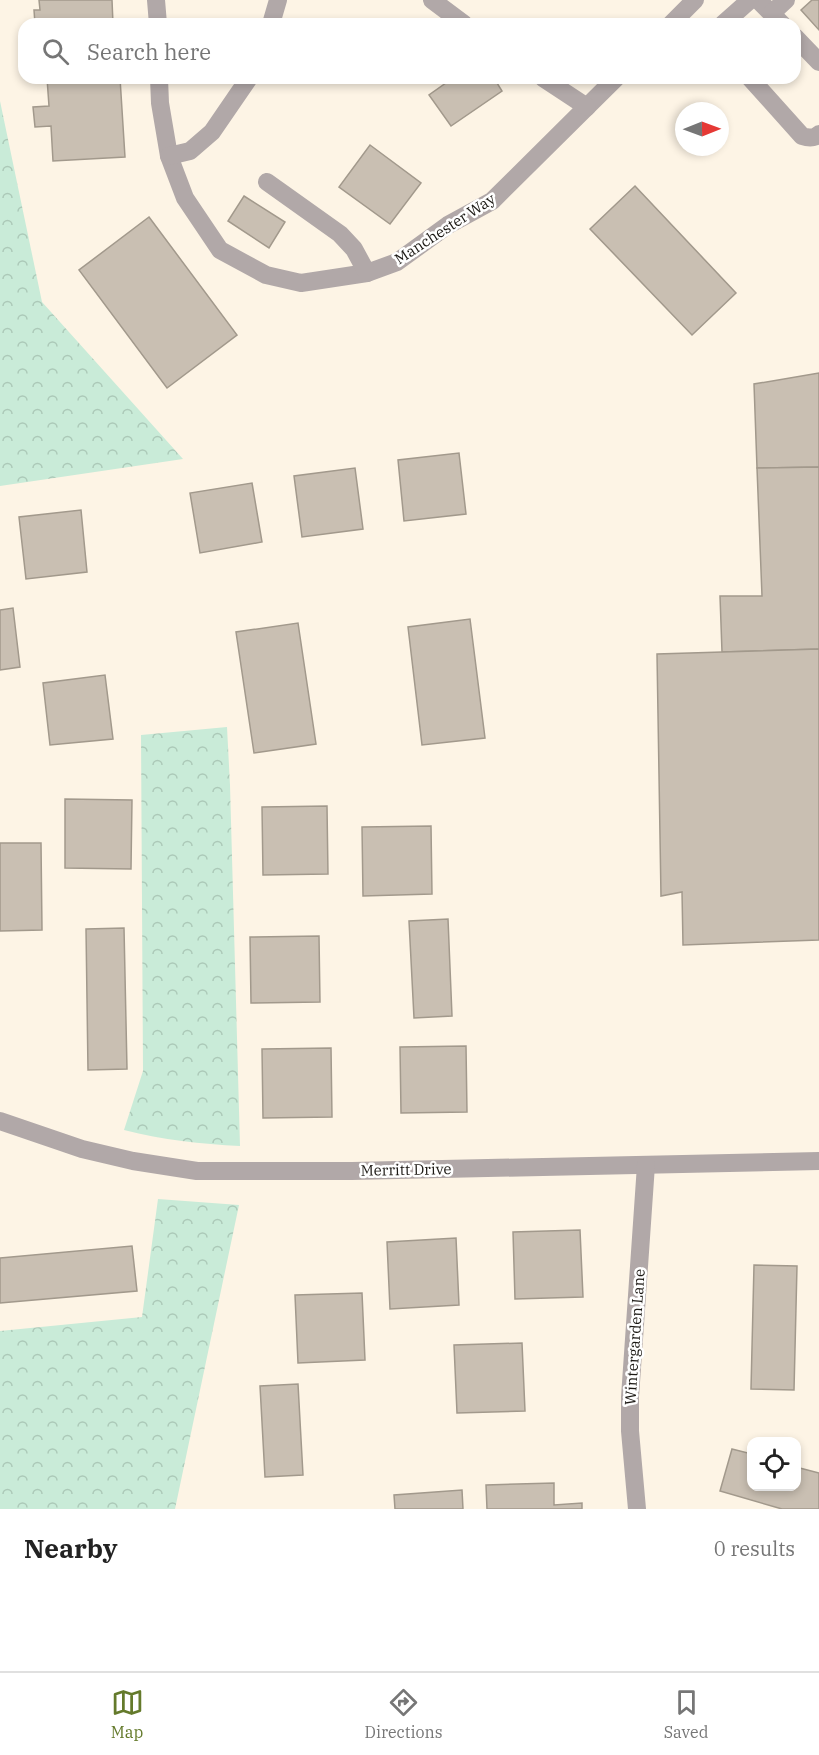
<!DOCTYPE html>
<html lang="en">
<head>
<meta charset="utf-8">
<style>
  :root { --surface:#fff; --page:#f6f6f6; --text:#222; --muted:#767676; --line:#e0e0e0; --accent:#647a2b }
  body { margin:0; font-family:"IBM Plex Serif",serif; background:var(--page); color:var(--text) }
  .controls { position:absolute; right:18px; bottom:18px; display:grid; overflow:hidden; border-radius:12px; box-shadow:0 3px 9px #0003 }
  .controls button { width:54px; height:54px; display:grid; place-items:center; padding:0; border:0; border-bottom:2px solid var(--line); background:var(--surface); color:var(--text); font:30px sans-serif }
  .compass { position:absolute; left:675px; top:102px; width:54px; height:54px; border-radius:50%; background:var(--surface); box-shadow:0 3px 9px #0003; rotate:89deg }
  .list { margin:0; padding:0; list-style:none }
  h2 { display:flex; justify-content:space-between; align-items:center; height:78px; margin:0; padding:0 24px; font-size:26px }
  h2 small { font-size:20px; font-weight:400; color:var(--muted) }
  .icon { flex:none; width:33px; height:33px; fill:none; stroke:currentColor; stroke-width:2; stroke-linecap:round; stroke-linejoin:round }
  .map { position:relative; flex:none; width:819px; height:1509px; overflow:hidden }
  .search { position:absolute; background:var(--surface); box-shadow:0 3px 9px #0003; left:18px; right:18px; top:18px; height:66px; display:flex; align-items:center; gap:15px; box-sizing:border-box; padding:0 21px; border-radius:18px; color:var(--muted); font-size:22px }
  .sheet { height:162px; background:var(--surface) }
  nav { display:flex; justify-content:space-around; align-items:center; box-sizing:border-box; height:84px; border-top:2px solid var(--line); background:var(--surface); font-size:16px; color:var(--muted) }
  nav a { display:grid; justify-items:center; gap:3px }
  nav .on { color:var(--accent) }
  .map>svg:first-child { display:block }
  .forest { fill:url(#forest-crowns) }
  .building { fill:#c9bfb2; stroke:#a2998c; stroke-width:1.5 }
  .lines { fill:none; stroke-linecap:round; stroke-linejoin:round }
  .minor { stroke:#b1a8a8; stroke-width:18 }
  .labels { text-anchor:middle; stroke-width:5; stroke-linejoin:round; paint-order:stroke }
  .street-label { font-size:15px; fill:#1b1813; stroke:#fff }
</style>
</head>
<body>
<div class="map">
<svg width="819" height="1509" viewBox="0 0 819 1509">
  <defs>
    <pattern id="forest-crowns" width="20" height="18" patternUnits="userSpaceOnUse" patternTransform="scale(1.5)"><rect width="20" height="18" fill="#c9ebd8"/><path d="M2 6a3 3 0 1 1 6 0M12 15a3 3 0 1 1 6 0" fill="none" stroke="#acc9b8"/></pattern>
  </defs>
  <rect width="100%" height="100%" fill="#fdf4e5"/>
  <g class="forest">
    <path d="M0 101 42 302 183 459 0 486Z"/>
    <path d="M227 727 230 785 240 1146C201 1144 163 1140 124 1130L143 1071 141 735Z"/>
    <path d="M158 1199 239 1205 175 1509H0V1331L142 1317Z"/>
  </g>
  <g class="building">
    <path d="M39 0H112L113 24H35L34 10H40Z"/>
    <path d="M812 0H819V30L801 10Z"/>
    <path d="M47 78H120L125 157 53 161 51 126 35 127 33 107 49 106Z"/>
    <path d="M453 78H494L502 91 451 126 429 95Z"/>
    <path d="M370 145 421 183 390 224 339 187Z"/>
    <path d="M635 186 736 293 692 335 590 229Z"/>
    <path d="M244 196 285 222 269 248 228 221Z"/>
    <path d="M149 217 237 335 167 388 79 270Z"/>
    <path d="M819 373V467L757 468 754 384Z"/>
    <path d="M459 453 466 514 404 521 398 460Z"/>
    <path d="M819 467V649L722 652 720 596H762L757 468Z"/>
    <path d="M355 468 363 529 302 537 294 476Z"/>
    <path d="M252 483 262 542 200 553 190 493Z"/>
    <path d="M81 510 87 572 26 579 19 517Z"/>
    <path d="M13 608 20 667 0 670V610Z"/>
    <path d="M470 619 485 738 422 745 408 627Z"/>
    <path d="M298 623 316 744 254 753 236 632Z"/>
    <path d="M819 649V940L683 945 682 892 661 896 657 654Z"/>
    <path d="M105 675 113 739 50 745 43 683Z"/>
    <path d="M65 799 132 800 131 869 65 868Z"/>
    <path d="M327 806 328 874 263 875 262 807Z"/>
    <path d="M431 826 432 894 363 896 362 827Z"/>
    <path d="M0 843H41L42 930 0 931Z"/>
    <path d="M448 919 452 1016 414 1018 409 921Z"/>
    <path d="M124 928 127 1069 88 1070 86 929Z"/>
    <path d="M319 936 320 1002 251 1003 250 937Z"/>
    <path d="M466 1046 467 1112 401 1113 400 1047Z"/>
    <path d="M331 1048 332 1117 263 1118 262 1049Z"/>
    <path d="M580 1230 583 1297 515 1299 513 1232Z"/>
    <path d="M456 1238 459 1305 390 1309 387 1242Z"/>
    <path d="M132 1246 137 1291 0 1303V1258Z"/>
    <path d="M754 1265 797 1266 794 1390 751 1389Z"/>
    <path d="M362 1293 365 1360 298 1363 295 1295Z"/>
    <path d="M522 1343 525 1411 457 1413 454 1345Z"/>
    <path d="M298 1384 303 1475 265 1477 260 1386Z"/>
    <path d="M732 1449 752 1454V1486H796V1467L819 1473V1509H782L720 1491Z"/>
    <path d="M554 1483V1505L582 1503V1509H487L486 1485Z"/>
    <path d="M462 1490 463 1509H395L394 1495Z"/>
  </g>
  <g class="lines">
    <g class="minor">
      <path d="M156 0 158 24"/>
      <path d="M432 0 464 24"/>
      <path d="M758 0 782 24"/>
      <path d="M772 13 786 0"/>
      <path d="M271 24 278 0"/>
      <path d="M671 24 695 0"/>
      <path d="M723 24 750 0"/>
      <path d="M795 37 819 62"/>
      <path d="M159 78 160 103 169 156 185 198 220 250 266 275 301 283 367 273 397 262 448 225 492 201 616 78"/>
      <path d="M543 78 587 107"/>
      <path d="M750 78 802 136C808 138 814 139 819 134"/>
      <path d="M169 156 190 151 212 132 249 78"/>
      <path d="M267 182 340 234 354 249 367 273"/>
      <path d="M0 1121 82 1149 133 1161 197 1171H352L819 1161"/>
      <path d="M637 1509 630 1431V1397L646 1165"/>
    </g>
  </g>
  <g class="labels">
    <g class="street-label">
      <text transform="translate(445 229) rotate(-33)" y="5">Manchester Way</text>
      <text transform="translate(406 1170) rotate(-1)" y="5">Merritt Drive</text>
      <text transform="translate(635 1337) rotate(-86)" y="5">Wintergarden Lane</text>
    </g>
  </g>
</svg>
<div class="controls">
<button><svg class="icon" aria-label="locate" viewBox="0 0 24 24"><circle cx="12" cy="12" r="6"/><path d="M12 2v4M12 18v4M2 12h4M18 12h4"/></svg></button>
</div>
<svg class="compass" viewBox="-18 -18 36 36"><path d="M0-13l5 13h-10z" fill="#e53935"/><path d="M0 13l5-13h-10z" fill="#767676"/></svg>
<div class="search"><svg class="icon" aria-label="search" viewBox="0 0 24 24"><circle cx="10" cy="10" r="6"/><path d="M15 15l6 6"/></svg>Search here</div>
</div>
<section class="sheet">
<h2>Nearby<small>0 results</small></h2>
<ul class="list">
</ul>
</section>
<nav>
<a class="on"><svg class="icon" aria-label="map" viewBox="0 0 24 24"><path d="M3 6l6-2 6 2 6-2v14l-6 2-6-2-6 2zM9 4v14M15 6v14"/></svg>Map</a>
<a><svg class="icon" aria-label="directions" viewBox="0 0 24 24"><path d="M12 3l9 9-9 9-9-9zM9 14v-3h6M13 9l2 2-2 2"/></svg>Directions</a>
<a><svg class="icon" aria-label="saved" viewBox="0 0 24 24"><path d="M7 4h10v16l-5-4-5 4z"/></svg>Saved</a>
</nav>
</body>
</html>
